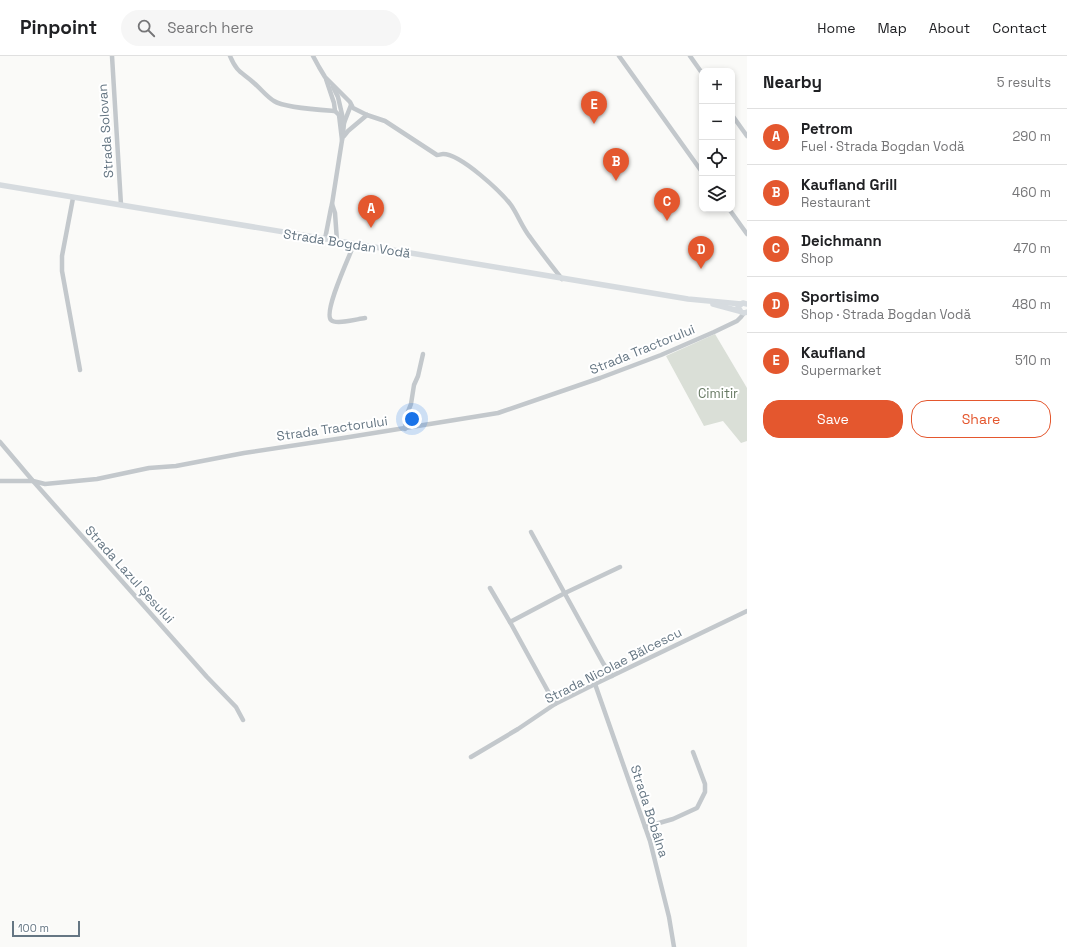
<!DOCTYPE html>
<html lang="en">
<head>
<meta charset="utf-8">
<style>
  :root { --surface:#fff; --page:#f6f6f6; --text:#202124; --muted:#757577; --line:#e0e0e0; --accent:#e4572e }
  body { margin:0; font-family:"Space Grotesk",sans-serif; background:var(--page); color:var(--text) }
  .controls { position:absolute; right:12px; top:12px; display:grid; overflow:hidden; border-radius:8px; box-shadow:0 2px 6px #0003 }
  .controls button { width:36px; height:36px; display:grid; place-items:center; padding:0; border:0; border-bottom:1px solid var(--line); background:var(--surface); color:var(--text); font:20px sans-serif }
  .scale { position:absolute; left:12px; bottom:10px; width:68px; box-sizing:border-box; padding-left:4px; border:2px solid #657683; border-top:0; font-size:11px; line-height:14px; white-space:nowrap; color:#657683; -webkit-text-stroke:3px #fff; paint-order:stroke }
  .you { position:absolute; left:412px; top:363px; width:14px; height:14px; margin:-10px; border:3px solid #fff; border-radius:50%; background:#1a73e8; box-shadow:0 0 0 6px #1a73e833 }
  .badge { display:grid; place-items:center; width:26px; height:26px; border-radius:50%; background:var(--accent); color:#fff; font-size:13px; font-weight:700 }
  .pin { position:absolute; translate:-50% -33px; filter:drop-shadow(0 1px 2px #0008) }
  .pin::after { content:''; position:absolute; top:21px; width:14px; height:12px; background:inherit; clip-path:polygon(0 0,100% 0,50% 100%) }
  .list { margin:0; padding:0; list-style:none }
  h2 { display:flex; justify-content:space-between; align-items:center; height:52px; margin:0; padding:0 16px; font-size:17px }
  h2 small { font-size:13px; font-weight:400; color:var(--muted) }
  .list li { display:grid; grid-template-columns:26px 1fr auto; gap:12px; align-items:center; box-sizing:border-box; height:56px; padding:0 16px; border-top:1px solid var(--line) }
  .list b { display:block; font-size:15px; white-space:nowrap }
  .list p { margin:0; font-size:13px; white-space:nowrap; color:var(--muted) }
  .list em { font-size:13px; font-style:normal; color:var(--muted) }
  .actions { display:flex; gap:8px; padding:12px 16px }
  .actions a { flex:1; padding:9px 0; border:1px solid var(--accent); border-radius:16px; text-align:center; font-size:14px; color:var(--accent) }
  .actions .main { background:var(--accent); color:#fff }
  .icon { flex:none; width:22px; height:22px; fill:none; stroke:currentColor; stroke-width:2; stroke-linecap:round; stroke-linejoin:round }
  .map { position:relative; flex:none; width:747px; height:891px; overflow:hidden }
  header { display:flex; align-items:center; gap:24px; box-sizing:border-box; height:56px; padding:0 20px; background:var(--surface); border-bottom:1px solid var(--line) }
  header strong { font-size:19px }
  nav { display:flex; gap:22px; margin-inline-start:auto; font-size:14px }
  .search { width:280px; height:36px; background:var(--page); display:flex; align-items:center; gap:10px; box-sizing:border-box; padding:0 14px; border-radius:22px; color:var(--muted); font-size:15px }
  main { display:flex }
  aside { flex:1; background:var(--surface) }
  .map>svg:first-child { display:block }
  .green { fill:#dadfd7 }
  .lines { fill:none; stroke-linecap:round; stroke-linejoin:round }
  .minor { stroke:#c3c8cc; stroke-width:4.5 }
  .major { stroke:#d6dbdf; stroke-width:5.5 }
  .labels { text-anchor:middle; stroke-width:4; stroke-linejoin:round; paint-order:stroke }
  .street-label { font-size:13px; fill:#657683; stroke:#fff }
  .park-label { font-size:13px; fill:#687a64; stroke:#fff }
</style>
</head>
<body>
<header>
<strong>Pinpoint</strong>
<div class="search"><svg class="icon" aria-label="search" viewBox="0 0 24 24"><circle cx="10" cy="10" r="6"/><path d="M15 15l6 6"/></svg>Search here</div>
<nav><a>Home</a><a>Map</a><a>About</a><a>Contact</a></nav>
</header>
<main>
<div class="map">
<svg width="747" height="891" viewBox="0 0 747 891">
  <rect width="100%" height="100%" fill="#fafaf8"/>
  <path class="green" d="M715 278 747 332V385L741 387 723 365 704 370 666 300Z"/>
  <g class="lines">
    <g class="minor">
      <path d="M112 0 121 149"/>
      <path d="M230 0C237 17 242 16 254 27 261 33 267 41 274 45 285 52 321 54 335 55"/>
      <path d="M313 0 319 11 325 21 350 46 353 52 367 59 385 65 437 99C439 99 442 98 443 98 461 98 501 136 511 149 518 159 522 171 530 181 540 195 551 209 562 223"/>
      <path d="M619 0 702 116"/>
      <path d="M690 0 702 17"/>
      <path d="M326 23 334 47 335 55 339 59 342 84"/>
      <path d="M732 59 747 80"/>
      <path d="M344 67 351 49"/>
      <path d="M344 80 348 75 367 59"/>
      <path d="M73 142 62 200V215L80 314"/>
      <path d="M332 148 335 157 337 185"/>
      <path d="M729 153 747 178"/>
      <path d="M325 183 331 152 332 148 343 78 344 67 338 41 333 31"/>
      <path d="M354 188C350 199 323 256 331 264 336 269 357 263 365 262"/>
      <path d="M405 373 407 358 411 348 414 329 418 320 423 298"/>
      <path d="M0 386 33 425 207 621 236 651 243 664"/>
      <path d="M0 425H33L45 428 97 423 149 412 176 410 244 397 343 382 498 357 600 322 661 299 714 276 737 265 741 261 744 257"/>
      <path d="M531 476 603 607 612 620"/>
      <path d="M490 532 510 566"/>
      <path d="M595 628 650 785 669 861 674 891"/>
      <path d="M555 648 510 566 565 537 620 511"/>
      <path d="M471 701 518 673 555 648 595 628 747 555"/>
      <path d="M645 771 673 763 697 752 705 736V728L693 696"/>
    </g>
    <g class="major">
      <path d="M0 129 664 239 688 243 741 248"/>
      <path d="M713 248 739 255"/>
      <path d="M747 248 743 247 741 248 738 251 741 256 744 257 747 256"/>
    </g>
  </g>
  <g class="labels">
    <g class="street-label">
      <text transform="translate(105 75) rotate(-94)" y="5">Strada Solovan</text>
      <text transform="translate(347 187) rotate(9)" y="5">Strada Bogdan Vodă</text>
      <text transform="translate(642 293) rotate(-22)" y="5">Strada Tractorului</text>
      <text transform="translate(332 372) rotate(-8)" y="5">Strada Tractorului</text>
      <text transform="translate(130 518) rotate(48)" y="5">Strada Lazul Șesului</text>
      <text transform="translate(613 609) rotate(-27)" y="5">Strada Nicolae Bălcescu</text>
      <text transform="translate(650 755) rotate(72)" y="5">Strada Bobâlna</text>
    </g>
    <g class="park-label">
      <text x="718" y="342">Cimitir</text>
    </g>
  </g>
</svg>
<div class="controls">
<button>+</button>
<button>−</button>
<button><svg class="icon" aria-label="locate" viewBox="0 0 24 24"><circle cx="12" cy="12" r="6"/><path d="M12 2v4M12 18v4M2 12h4M18 12h4"/></svg></button>
<button><svg class="icon" aria-label="layers" viewBox="0 0 24 24"><path d="M12 4l9 5-9 5-9-5zM3 14l9 5 9-5"/></svg></button>
</div>
<div class="scale">100 m</div>
<div class="you"></div>
<div class="pin badge" style="left:371px;top:172px">A</div>
<div class="pin badge" style="left:616px;top:125px">B</div>
<div class="pin badge" style="left:667px;top:165px">C</div>
<div class="pin badge" style="left:701px;top:213px">D</div>
<div class="pin badge" style="left:594px;top:68px">E</div>
</div>
<aside>
<h2>Nearby<small>5 results</small></h2>
<ul class="list">
<li><span class="badge">A</span><div><b>Petrom</b><p>Fuel · Strada Bogdan Vodă</p></div><em>290 m</em></li>
<li><span class="badge">B</span><div><b>Kaufland Grill</b><p>Restaurant</p></div><em>460 m</em></li>
<li><span class="badge">C</span><div><b>Deichmann</b><p>Shop</p></div><em>470 m</em></li>
<li><span class="badge">D</span><div><b>Sportisimo</b><p>Shop · Strada Bogdan Vodă</p></div><em>480 m</em></li>
<li><span class="badge">E</span><div><b>Kaufland</b><p>Supermarket</p></div><em>510 m</em></li>
</ul>
<div class="actions"><a class="main">Save</a><a>Share</a></div>
</aside>
</main>
</body>
</html>
